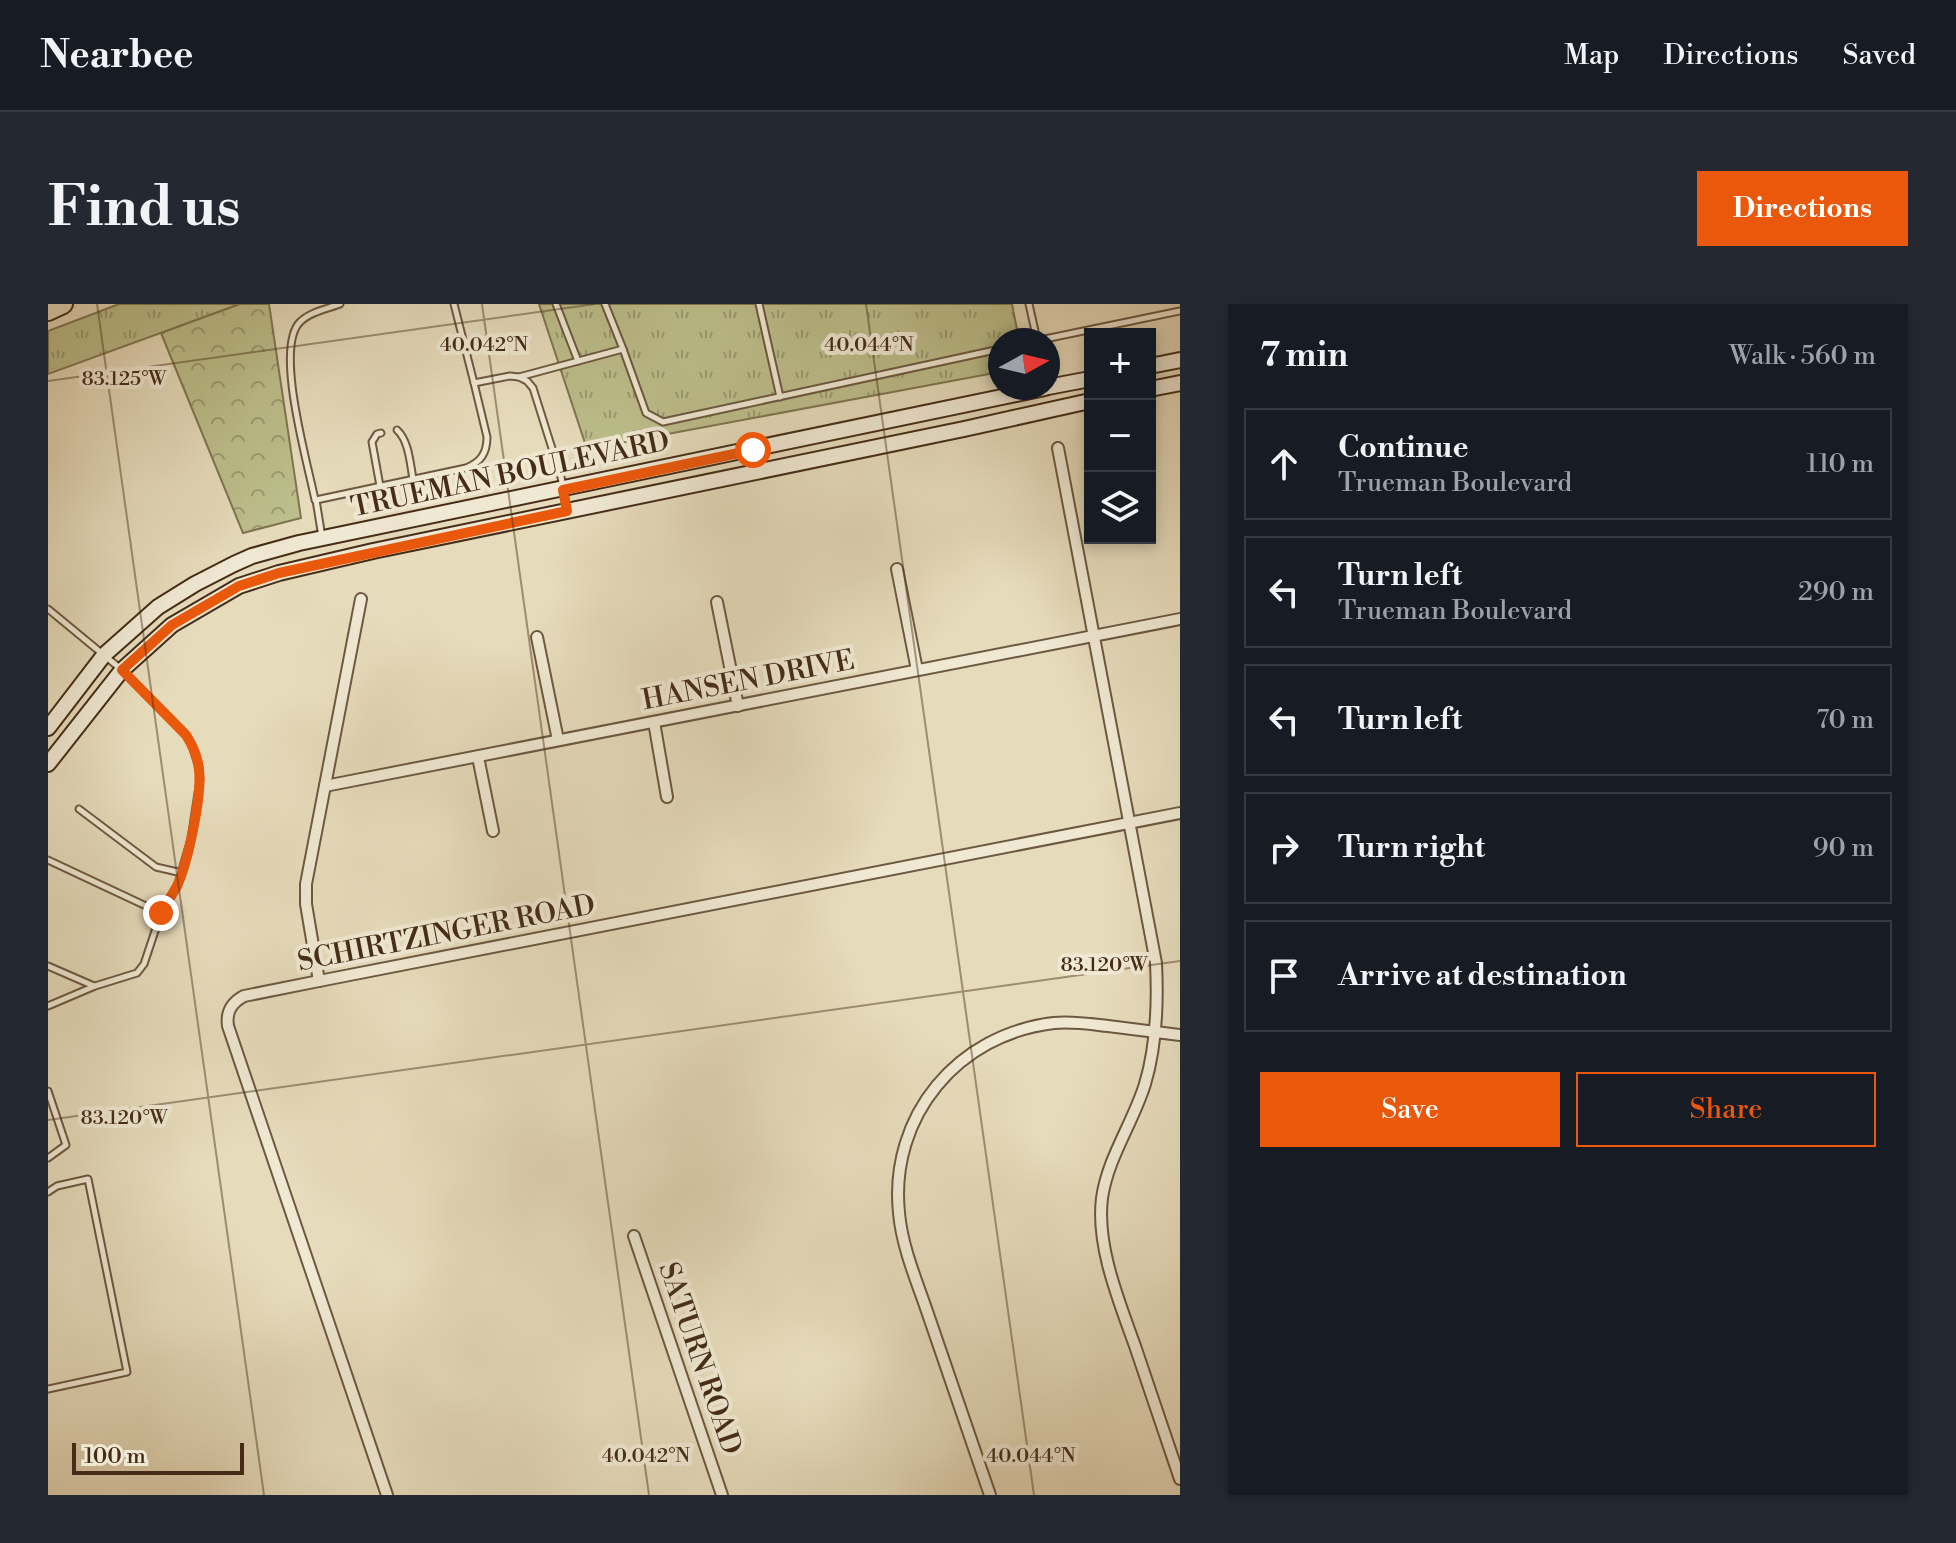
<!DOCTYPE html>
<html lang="en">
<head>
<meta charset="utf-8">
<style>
  :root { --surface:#171b24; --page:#242831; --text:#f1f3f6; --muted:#9ea1a6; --line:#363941; --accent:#ea580c }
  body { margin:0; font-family:"Libre Bodoni",serif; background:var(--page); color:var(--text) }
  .controls { position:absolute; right:24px; top:24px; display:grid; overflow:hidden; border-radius:0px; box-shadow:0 4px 12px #0003 }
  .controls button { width:72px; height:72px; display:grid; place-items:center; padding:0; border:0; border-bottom:2px solid var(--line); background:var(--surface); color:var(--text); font:40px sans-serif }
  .compass { position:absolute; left:940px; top:24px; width:72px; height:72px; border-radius:50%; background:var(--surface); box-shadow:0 4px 12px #0003; rotate:82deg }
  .scale { position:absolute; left:24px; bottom:20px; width:172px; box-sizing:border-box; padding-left:8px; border:4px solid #462c17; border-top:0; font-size:22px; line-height:28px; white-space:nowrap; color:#462c17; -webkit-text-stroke:6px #efe8d3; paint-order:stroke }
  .stop { position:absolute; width:24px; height:24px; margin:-18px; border:6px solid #ea580c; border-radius:50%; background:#fff }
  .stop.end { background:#ea580c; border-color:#fff; box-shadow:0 2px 8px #0008 }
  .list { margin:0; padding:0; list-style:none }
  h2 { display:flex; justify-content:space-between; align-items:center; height:104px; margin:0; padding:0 32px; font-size:34px }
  h2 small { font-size:26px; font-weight:400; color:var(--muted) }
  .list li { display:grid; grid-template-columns:52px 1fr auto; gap:24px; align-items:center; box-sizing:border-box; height:112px; margin:0 16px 16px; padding:0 16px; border:2px solid var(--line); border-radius:0px }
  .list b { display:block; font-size:30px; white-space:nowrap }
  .list p { margin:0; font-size:26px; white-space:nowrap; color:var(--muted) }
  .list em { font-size:26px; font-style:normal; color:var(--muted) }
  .actions { display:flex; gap:16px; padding:24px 32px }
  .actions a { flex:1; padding:18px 0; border:2px solid var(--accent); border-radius:0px; text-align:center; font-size:28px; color:var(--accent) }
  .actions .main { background:var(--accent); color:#fff }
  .icon { flex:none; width:44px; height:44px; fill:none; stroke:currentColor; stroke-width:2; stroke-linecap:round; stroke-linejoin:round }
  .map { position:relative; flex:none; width:1132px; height:1191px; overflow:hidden; border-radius:0px }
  header { display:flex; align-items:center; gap:48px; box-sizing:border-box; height:112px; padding:0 40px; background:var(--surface); border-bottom:2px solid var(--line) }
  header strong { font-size:38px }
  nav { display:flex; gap:44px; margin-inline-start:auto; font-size:28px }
  .intro { display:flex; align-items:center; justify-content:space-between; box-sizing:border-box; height:192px; padding:0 48px }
  h1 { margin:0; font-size:56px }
  .button { padding:20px 36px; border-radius:0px; background:var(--accent); color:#fff; font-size:28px; font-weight:700 }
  main { display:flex; gap:48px; padding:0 48px }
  aside { flex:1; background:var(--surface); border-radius:0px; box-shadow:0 4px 12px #0003 }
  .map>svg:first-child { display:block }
  .grass { fill:url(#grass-tufts); stroke:#817551; stroke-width:2 }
  .forest { fill:url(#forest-crowns); stroke:#817551; stroke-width:2 }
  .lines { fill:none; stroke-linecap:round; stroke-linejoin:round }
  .lane-casing { stroke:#6e5840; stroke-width:9 }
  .street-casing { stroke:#6e5840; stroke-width:14 }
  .secondary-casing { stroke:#462c17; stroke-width:18 }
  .highway-casing { stroke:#462c17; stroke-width:22 }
  .lane { stroke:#efe8d3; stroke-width:5 }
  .street { stroke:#efe8d3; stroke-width:10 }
  .secondary { stroke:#efe8d3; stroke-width:14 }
  .highway { stroke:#e6dbbb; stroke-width:18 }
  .route { stroke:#ea580c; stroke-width:10 }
  .ticks { fill:none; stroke:#462c17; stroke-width:2; stroke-opacity:0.45 }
  .labels { text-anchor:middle; stroke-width:8; stroke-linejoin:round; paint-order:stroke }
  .street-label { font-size:28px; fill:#462c17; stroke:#efe8d3 }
  .ticks-label { font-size:20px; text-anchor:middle; fill:#462c17; stroke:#efe8d3; stroke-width:8; stroke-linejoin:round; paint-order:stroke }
</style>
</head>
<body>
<header>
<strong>Nearbee</strong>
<nav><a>Map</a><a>Directions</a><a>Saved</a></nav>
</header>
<div class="intro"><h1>Find us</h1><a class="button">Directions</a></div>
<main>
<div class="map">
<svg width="1132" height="1191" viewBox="0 0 1132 1191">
  <defs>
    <pattern id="grass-tufts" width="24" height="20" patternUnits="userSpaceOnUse" patternTransform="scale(2)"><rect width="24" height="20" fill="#bcbe8b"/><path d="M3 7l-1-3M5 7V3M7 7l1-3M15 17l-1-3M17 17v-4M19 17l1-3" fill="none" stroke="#9b9b71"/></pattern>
    <pattern id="forest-crowns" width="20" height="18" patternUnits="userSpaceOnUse" patternTransform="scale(2)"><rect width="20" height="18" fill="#bcbe8b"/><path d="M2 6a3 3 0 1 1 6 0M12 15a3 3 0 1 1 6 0" fill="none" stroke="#9b9b71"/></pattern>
  </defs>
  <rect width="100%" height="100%" fill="#e6dbbb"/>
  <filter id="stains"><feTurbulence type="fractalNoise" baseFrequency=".0025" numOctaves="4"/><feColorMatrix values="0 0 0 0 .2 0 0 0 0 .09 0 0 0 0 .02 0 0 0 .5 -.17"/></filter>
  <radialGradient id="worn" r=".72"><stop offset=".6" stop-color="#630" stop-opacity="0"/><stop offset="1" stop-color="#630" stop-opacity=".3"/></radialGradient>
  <g class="grass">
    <path d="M71 0H192L0 70V27Z"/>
    <path d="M491 0H964L971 36H952V68L539 145Z"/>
  </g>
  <path class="forest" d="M192 0H221L253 214 195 229 113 29Z"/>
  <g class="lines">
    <defs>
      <g id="lane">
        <path d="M406 0 426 79"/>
        <path d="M508 0 530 57"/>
        <path d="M557 0 575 45"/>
        <path d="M711 0 732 93"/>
        <path d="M981 0 989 36"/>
        <path d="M992 36 1132 7"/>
        <path d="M471 73 575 45 598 109 615 118 952 45"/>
        <path d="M349 126C361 137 362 159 365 175"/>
        <path d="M332 182 324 138 329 130 333 129"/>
        <path d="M267 196C260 160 226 44 252 18 262 8 279 5 292 0"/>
        <path d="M274 233 268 196 418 164C433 158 439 149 439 133L426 79 462 72 471 73 479 77 485 84 513 173 519 206"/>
        <path d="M0 305 74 366 138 431 144 441 151 464 152 476 143 535 129 583 113 609 0 556"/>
        <path d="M31 505 108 563 134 569"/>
        <path d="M0 662 46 682"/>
        <path d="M0 702 47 682 89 669 96 660 113 609"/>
        <path d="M0 787 18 841 0 854"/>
        <path d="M0 888 9 882 40 875 79 1068 0 1085"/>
      </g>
      <g id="street">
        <path d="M1010 144 1108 659C1110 699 1109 740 1097 780 1085 819 1060 853 1054 894 1048 942 1071 997 1087 1042 1102 1087 1117 1131 1132 1175"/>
        <path d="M849 265 869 366"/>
        <path d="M669 298 690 402"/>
        <path d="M489 333 510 436"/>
        <path d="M606 418 619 493"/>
        <path d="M430 453 445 527"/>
        <path d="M277 482 1132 315"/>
        <path d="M271 677 258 600V580L313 295"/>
        <path d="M586 932 674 1191"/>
        <path d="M339 1191 180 722C178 708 183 699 196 692L271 677 1132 509"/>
        <path d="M942 1191C922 1132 901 1072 881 1013 870 980 854 944 851 909 841 812 910 730 1006 719 1024 717 1042 720 1060 722 1084 725 1108 728 1132 731"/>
      </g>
      <g id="secondary">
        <path d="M1102 62 1132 56"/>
        <path d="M1000 83 1042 75"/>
        <path d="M1102 85 1132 79"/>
        <path d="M0 424 56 351 110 303 147 280 186 260 204 252 251 239 997 84"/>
        <path d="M0 460 74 366 124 321 191 282 231 269 325 247 916 125 1042 97"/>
      </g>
      <path id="highway" d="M0 7 15 0"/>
    </defs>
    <use href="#lane" class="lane-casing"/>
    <use href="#street" class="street-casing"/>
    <use href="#secondary" class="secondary-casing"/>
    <use href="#highway" class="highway-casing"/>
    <use href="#lane" class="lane"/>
    <use href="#street" class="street"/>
    <use href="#secondary" class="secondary"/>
    <use href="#highway" class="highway"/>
  </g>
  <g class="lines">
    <path class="route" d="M113 609C118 600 124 591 129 582 140 558 154 492 151 466 150 453 145 442 138 431L74 366 124 321 191 282 231 269 519 207 515 186 705 146"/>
  </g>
  <path class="ticks" d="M49 0 216 1191M434 0 601 1191M818 0 986 1191M0 77 547 0M0 816 1132 657"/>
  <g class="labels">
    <g class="street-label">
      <text transform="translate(462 169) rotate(-12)" y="10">TRUEMAN BOULEVARD</text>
      <text transform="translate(700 375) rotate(-11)" y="10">HANSEN DRIVE</text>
      <text transform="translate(398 628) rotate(-11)" y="10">SCHIRTZINGER ROAD</text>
      <text transform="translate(653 1054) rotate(71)" y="10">SATURN ROAD</text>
    </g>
  </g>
  <g class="ticks-label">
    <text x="436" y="47">40.042°N</text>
    <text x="821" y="47">40.044°N</text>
    <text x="76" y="81">83.125°W</text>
    <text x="1056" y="667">83.120°W</text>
    <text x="76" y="820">83.120°W</text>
    <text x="598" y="1158">40.042°N</text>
    <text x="983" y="1158">40.044°N</text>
  </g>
  <rect width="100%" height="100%" filter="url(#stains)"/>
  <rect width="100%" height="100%" fill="url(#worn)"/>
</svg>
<div class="controls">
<button>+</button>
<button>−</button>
<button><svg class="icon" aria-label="layers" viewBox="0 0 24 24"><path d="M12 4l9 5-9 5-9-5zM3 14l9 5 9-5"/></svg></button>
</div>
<svg class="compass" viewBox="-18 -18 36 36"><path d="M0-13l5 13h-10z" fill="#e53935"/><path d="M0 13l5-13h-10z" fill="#9ea1a6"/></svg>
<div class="scale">100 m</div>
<div class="stop" style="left:705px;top:146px"></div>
<div class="stop end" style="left:113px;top:609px"></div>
</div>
<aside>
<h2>7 min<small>Walk · 560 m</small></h2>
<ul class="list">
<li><svg class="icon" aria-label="ahead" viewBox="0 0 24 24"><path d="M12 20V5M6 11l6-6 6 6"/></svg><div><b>Continue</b><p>Trueman Boulevard</p></div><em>110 m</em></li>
<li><svg class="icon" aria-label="left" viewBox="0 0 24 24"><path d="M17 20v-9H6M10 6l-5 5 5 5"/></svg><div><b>Turn left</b><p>Trueman Boulevard</p></div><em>290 m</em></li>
<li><svg class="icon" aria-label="left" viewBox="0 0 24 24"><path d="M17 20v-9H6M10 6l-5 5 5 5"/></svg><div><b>Turn left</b></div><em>70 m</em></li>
<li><svg class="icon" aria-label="right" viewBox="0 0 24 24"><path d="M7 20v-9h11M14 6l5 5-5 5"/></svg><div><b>Turn right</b></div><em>90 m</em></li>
<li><svg class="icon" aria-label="arrive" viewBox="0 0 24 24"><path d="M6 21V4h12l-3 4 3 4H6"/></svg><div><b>Arrive at destination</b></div></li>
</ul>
<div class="actions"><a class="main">Save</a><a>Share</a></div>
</aside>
</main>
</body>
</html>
